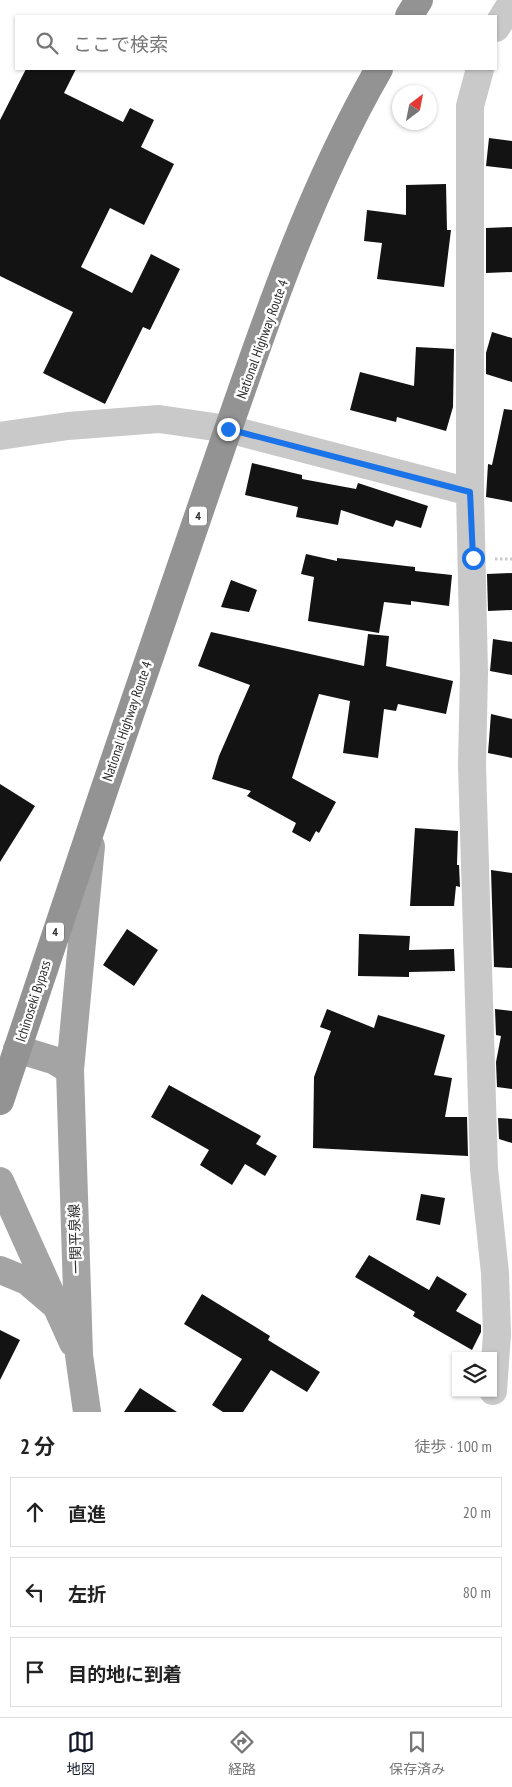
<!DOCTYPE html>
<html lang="ja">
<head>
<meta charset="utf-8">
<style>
  :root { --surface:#fff; --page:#f2f2f2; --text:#222; --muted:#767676; --line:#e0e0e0; --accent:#111827 }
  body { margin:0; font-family:"PT Sans Narrow","Noto Sans JP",sans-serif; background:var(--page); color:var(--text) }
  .controls { position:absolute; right:15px; bottom:15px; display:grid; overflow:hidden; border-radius:0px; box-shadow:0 1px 4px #0004 }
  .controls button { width:45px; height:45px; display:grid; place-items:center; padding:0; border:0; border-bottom:1px solid var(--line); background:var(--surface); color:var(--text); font:25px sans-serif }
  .compass { position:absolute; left:392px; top:85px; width:45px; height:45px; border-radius:50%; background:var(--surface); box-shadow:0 1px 4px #0004; rotate:32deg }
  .stop { position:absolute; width:15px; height:15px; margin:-11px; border:4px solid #1a73e8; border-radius:50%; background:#fff }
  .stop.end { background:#1a73e8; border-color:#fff; box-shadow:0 1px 5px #0008 }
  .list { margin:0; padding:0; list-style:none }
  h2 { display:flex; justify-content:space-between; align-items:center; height:65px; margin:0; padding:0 20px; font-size:21px }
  h2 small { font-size:16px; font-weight:400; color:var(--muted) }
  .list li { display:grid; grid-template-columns:32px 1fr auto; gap:15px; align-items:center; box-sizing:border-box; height:70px; margin:0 10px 10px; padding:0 10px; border:1px solid var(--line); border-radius:0px }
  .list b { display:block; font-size:19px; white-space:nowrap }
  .list em { font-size:16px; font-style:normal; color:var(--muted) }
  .icon { flex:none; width:28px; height:28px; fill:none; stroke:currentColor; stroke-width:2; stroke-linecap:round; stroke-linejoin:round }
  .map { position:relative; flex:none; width:512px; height:1412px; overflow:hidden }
  .search { position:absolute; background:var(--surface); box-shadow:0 1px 4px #0004; left:15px; right:15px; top:15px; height:55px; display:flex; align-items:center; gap:12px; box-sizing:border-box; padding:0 18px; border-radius:0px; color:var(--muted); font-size:19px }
  .sheet { height:305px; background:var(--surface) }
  nav { display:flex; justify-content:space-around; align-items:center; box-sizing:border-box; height:70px; border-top:1px solid var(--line); background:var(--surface); font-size:14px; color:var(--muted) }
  nav a { display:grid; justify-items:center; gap:2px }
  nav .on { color:var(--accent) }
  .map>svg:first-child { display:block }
  .building { fill:#131313 }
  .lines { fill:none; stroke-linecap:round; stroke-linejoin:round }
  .path { stroke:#c9c9c9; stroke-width:3; stroke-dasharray:2.5 2.5; stroke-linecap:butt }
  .minor { stroke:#c9c9c9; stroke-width:28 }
  .major { stroke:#a4a4a4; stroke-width:28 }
  .highway { stroke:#939393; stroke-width:28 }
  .route { stroke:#1a73e8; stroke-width:6 }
  .labels { text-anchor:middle; stroke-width:5; stroke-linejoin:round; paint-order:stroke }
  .shield { fill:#fff; stroke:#6b6b6b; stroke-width:1 }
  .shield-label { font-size:12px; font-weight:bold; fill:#2c2c2c }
  .street-label { font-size:14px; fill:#2c2c2c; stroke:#fff }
</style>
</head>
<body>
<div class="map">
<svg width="512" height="1412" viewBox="0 0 512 1412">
  <rect width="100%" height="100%" fill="#fff"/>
  <g class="building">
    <path d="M26 69H76L64 93 123 122 130 108 154 120 141 147 174 164 144 225 110 208 81 267 132 293 151 254 180 269 150 330 143 327 105 404 43 373 73 312 0 276V120Z"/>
    <path d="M489 138 512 141V169L486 166Z"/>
    <path d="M446 184 447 230H451L444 287 377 279 382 243 364 241 367 210 406 215V185Z"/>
    <path d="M512 227V272L486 273V228Z"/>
    <path d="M492 332 512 338V382L486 374V353Z"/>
    <path d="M416 347 454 349 453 407 446 431 397 417 396 422 350 410 360 372 414 386Z"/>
    <path d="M504 409 512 410V502L486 497 488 464 492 465Z"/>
    <path d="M252 463 302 475V479L356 489 358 483 428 506 421 528 396 520 393 527 341 510 338 525 296 517 298 507 245 495Z"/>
    <path d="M306 554 337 561V558L415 567V571L452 575 449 606 411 601V605L384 602 379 633 308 621 314 577 301 574Z"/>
    <path d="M512 573V610L488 611 487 574Z"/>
    <path d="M231 580 257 590 249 612 221 607Z"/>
    <path d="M211 632 364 666 368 634 389 636 386 666 453 681 446 714 398 704 396 711 384 709 378 758 343 753 350 701 319 694 292 778 336 802 319 833 316 831 310 842 292 832 296 823 247 796 251 791 212 779 219 756 250 685 198 666Z"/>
    <path d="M493 639 512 642V675L490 671Z"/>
    <path d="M491 714 512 719V758L488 753Z"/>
    <path d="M0 784 35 806 0 862Z"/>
    <path d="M415 828 458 831 457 865H459L460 887 456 886 454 906H410Z"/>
    <path d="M491 870 512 873V968L494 967Z"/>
    <path d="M127 929 158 950 134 986 103 965Z"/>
    <path d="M359 934 410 936 409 950 454 949 455 971 409 972V977L358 976Z"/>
    <path d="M327 1009 374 1028 378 1015 445 1035 434 1075 452 1078 445 1117H467L468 1156 313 1148 314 1077 331 1031 320 1027Z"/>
    <path d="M495 1009 512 1011V1089L497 1087 496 1062 501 1036 496 1035Z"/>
    <path d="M169 1085 261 1136 256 1144 277 1156 265 1176 245 1164 232 1185 200 1165 209 1150 151 1117Z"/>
    <path d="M498 1118 512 1119V1143L499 1139Z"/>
    <path d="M421 1194 445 1198 440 1225 416 1220Z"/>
    <path d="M369 1255 429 1290 437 1276 467 1294 456 1311 481 1325V1332L472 1350 413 1316 415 1312 355 1277Z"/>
    <path d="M202 1294 270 1336 268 1340 320 1372 307 1392 271 1370 243 1412H223L212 1405 242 1359 184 1324Z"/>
    <path d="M0 1330 20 1340 0 1380Z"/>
    <path d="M140 1388 177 1412H124Z"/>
  </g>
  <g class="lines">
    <path class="path" d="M495 559H512"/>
    <g class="minor">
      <path d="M496 28 512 2"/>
      <path d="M480 69 470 106V492L474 673 472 765 484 1169 495 1273 497 1334 493 1391"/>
      <path d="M0 436 68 426 159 419 228 429 470 492"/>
    </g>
    <g class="major">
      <path d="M17 1049 53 1060 70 1070"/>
      <path d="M0 1181 73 1343"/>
      <path d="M0 1270 27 1281 54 1304"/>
      <path d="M87 1412 79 1355 70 1070 91 846"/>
    </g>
    <g class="highway">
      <path d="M409 16 419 0"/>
      <path d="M0 1101C67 898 136 695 206 493 256 350 303 201 379 69"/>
    </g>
  </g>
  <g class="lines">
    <path class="route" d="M228 429 470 492 473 558"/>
  </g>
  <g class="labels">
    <g class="shield">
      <rect x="189" y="506.5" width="18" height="19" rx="4"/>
      <rect x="46" y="922.5" width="18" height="19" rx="4"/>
    </g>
    <g class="shield-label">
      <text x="198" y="520">4</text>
      <text x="55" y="936">4</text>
    </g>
    <g class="street-label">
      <text transform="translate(262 339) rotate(-70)" y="5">National Highway Route 4</text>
      <text transform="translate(127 721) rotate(-71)" y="5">National Highway Route 4</text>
      <text transform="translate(33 1001) rotate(-72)" y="5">Ichinoseki Bypass</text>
      <text transform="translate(75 1239) rotate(-92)" y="5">一関平泉線</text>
    </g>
  </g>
</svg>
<div class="controls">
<button><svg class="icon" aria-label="layers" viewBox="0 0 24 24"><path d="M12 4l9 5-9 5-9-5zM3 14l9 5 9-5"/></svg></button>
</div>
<svg class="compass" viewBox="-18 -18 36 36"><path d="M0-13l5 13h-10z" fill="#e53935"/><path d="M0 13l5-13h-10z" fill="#767676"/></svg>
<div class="stop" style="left:473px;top:558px"></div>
<div class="stop end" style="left:228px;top:429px"></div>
<div class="search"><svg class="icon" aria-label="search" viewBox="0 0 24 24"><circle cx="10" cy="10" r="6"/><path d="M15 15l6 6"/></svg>ここで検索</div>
</div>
<section class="sheet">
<h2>2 分<small>徒歩 · 100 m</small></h2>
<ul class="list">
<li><svg class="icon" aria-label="ahead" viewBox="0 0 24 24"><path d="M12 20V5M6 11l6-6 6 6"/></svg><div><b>直進</b></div><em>20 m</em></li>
<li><svg class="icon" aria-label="left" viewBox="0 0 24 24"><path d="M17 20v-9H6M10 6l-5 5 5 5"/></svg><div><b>左折</b></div><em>80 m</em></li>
<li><svg class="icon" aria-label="arrive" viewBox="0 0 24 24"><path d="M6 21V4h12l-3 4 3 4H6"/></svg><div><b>目的地に到着</b></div></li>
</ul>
</section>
<nav>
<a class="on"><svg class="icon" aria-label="map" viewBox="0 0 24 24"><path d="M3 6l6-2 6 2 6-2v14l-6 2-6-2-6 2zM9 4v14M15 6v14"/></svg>地図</a>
<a><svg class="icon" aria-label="directions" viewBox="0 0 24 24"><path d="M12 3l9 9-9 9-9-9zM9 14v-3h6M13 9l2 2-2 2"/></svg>経路</a>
<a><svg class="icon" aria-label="saved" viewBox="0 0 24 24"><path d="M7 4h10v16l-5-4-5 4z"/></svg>保存済み</a>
</nav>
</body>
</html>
